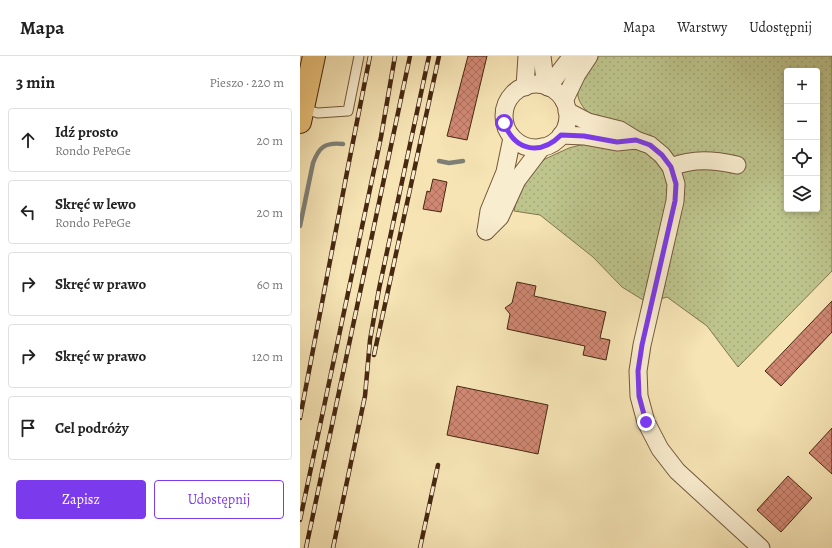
<!DOCTYPE html>
<html lang="pl">
<head>
<meta charset="utf-8">
<style>
  :root { --surface:#fff; --page:#f2f2f2; --text:#222; --muted:#767676; --line:#e0e0e0; --accent:#7c3aed }
  body { margin:0; font-family:Alegreya,serif; background:var(--page); color:var(--text) }
  .controls { position:absolute; right:12px; top:12px; display:grid; overflow:hidden; border-radius:4px; box-shadow:0 2px 6px #0003 }
  .controls button { width:36px; height:36px; display:grid; place-items:center; padding:0; border:0; border-bottom:1px solid var(--line); background:var(--surface); color:var(--text); font:20px sans-serif }
  .stop { position:absolute; width:12px; height:12px; margin:-9px; border:3px solid #7c3aed; border-radius:50%; background:#fff }
  .stop.end { background:#7c3aed; border-color:#fff; box-shadow:0 1px 4px #0008 }
  .list { margin:0; padding:0; list-style:none }
  h2 { display:flex; justify-content:space-between; align-items:center; height:52px; margin:0; padding:0 16px; font-size:17px }
  h2 small { font-size:13px; font-weight:400; color:var(--muted) }
  .list li { display:grid; grid-template-columns:26px 1fr auto; gap:12px; align-items:center; box-sizing:border-box; height:64px; margin:0 8px 8px; padding:0 8px; border:1px solid var(--line); border-radius:4px }
  .list b { display:block; font-size:15px; white-space:nowrap }
  .list p { margin:0; font-size:13px; white-space:nowrap; color:var(--muted) }
  .list em { font-size:13px; font-style:normal; color:var(--muted) }
  .actions { display:flex; gap:8px; padding:12px 16px }
  .actions a { flex:1; padding:9px 0; border:1px solid var(--accent); border-radius:4px; text-align:center; font-size:14px; color:var(--accent) }
  .actions .main { background:var(--accent); color:#fff }
  .icon { flex:none; width:22px; height:22px; fill:none; stroke:currentColor; stroke-width:2; stroke-linecap:round; stroke-linejoin:round }
  .map { position:relative; flex:none; width:532px; height:492px; overflow:hidden }
  header { display:flex; align-items:center; gap:24px; box-sizing:border-box; height:56px; padding:0 20px; background:var(--surface); border-bottom:1px solid var(--line) }
  header strong { font-size:19px }
  nav { display:flex; gap:22px; margin-inline-start:auto; font-size:14px }
  main { display:flex }
  aside { flex:1; background:var(--surface) }
  .map>svg:first-child { display:block }
  .grass { fill:url(#grass-dots); stroke:#82764e; fill-rule:evenodd }
  .lines { fill:none; stroke-linecap:round; stroke-linejoin:round }
  .stream { stroke:#7e8076; stroke-width:4.5 }
  .building { fill:url(#building-cross-hatch); stroke:#472811 }
  .service-casing { stroke:#73573a; stroke-width:11 }
  .minor-casing { stroke:#73573a; stroke-width:19 }
  .primary-casing { stroke:#472811; stroke-width:24 }
  .service { stroke:#f9edcf; stroke-width:9 }
  .minor { stroke:#f9edcf; stroke-width:17 }
  .primary { stroke:#ebc27a; stroke-width:22 }
  .rail-casing { stroke:#472811; stroke-width:4.5 }
  .rail { stroke:#f9edcf; stroke-width:3; stroke-dasharray:9; stroke-linecap:butt }
  .route { stroke:#7c3aed; stroke-width:5 }
</style>
</head>
<body>
<header>
<strong>Mapa</strong>
<nav><a>Mapa</a><a>Warstwy</a><a>Udostępnij</a></nav>
</header>
<main>
<aside>
<h2>3 min<small>Pieszo · 220 m</small></h2>
<ul class="list">
<li><svg class="icon" aria-label="ahead" viewBox="0 0 24 24"><path d="M12 20V5M6 11l6-6 6 6"/></svg><div><b>Idź prosto</b><p>Rondo PePeGe</p></div><em>20 m</em></li>
<li><svg class="icon" aria-label="left" viewBox="0 0 24 24"><path d="M17 20v-9H6M10 6l-5 5 5 5"/></svg><div><b>Skręć w lewo</b><p>Rondo PePeGe</p></div><em>20 m</em></li>
<li><svg class="icon" aria-label="right" viewBox="0 0 24 24"><path d="M7 20v-9h11M14 6l5 5-5 5"/></svg><div><b>Skręć w prawo</b></div><em>60 m</em></li>
<li><svg class="icon" aria-label="right" viewBox="0 0 24 24"><path d="M7 20v-9h11M14 6l5 5-5 5"/></svg><div><b>Skręć w prawo</b></div><em>120 m</em></li>
<li><svg class="icon" aria-label="arrive" viewBox="0 0 24 24"><path d="M6 21V4h12l-3 4 3 4H6"/></svg><div><b>Cel podróży</b></div></li>
</ul>
<div class="actions"><a class="main">Zapisz</a><a>Udostępnij</a></div>
</aside>
<div class="map">
<svg width="532" height="492" viewBox="0 0 532 492">
  <defs>
    <pattern id="grass-dots" width="8" height="8" patternUnits="userSpaceOnUse"><rect width="8" height="8" fill="#bdc48c"/><path d="M2 2h.1M6 6h.1" fill="none" stroke="#a4a878" stroke-width="1.8" stroke-linecap="round"/></pattern>
    <pattern id="building-cross-hatch" width="8" height="8" patternUnits="userSpaceOnUse"><rect width="8" height="8" fill="#d08873"/><path d="M0 0l8 8M0 8l8-8" fill="none" stroke="#ab6f5d"/></pattern>
  </defs>
  <rect width="100%" height="100%" fill="#f6e4b5"/>
  <filter id="stains"><feTurbulence type="fractalNoise" baseFrequency=".005" numOctaves="4"/><feColorMatrix values="0 0 0 0 .2 0 0 0 0 .09 0 0 0 0 .02 0 0 0 .5 -.17"/></filter>
  <radialGradient id="worn" r=".72"><stop offset=".6" stop-color="#630" stop-opacity="0"/><stop offset="1" stop-color="#630" stop-opacity=".3"/></radialGradient>
  <path class="grass" d="M298 0H532V215L438 311 407 270 367 241 348 247 322 231 293 201 240 159 214 155 221 126 245 103 269 92 288 87 295 63C265 38 279 26 298 0ZM487 15H517V153H487Z"/>
  <g class="lines">
    <g class="stream">
      <path d="M139 105 149 107 163 105"/>
      <path d="M0 170 13 107C19 91 25 86 43 88"/>
    </g>
  </g>
  <g class="building">
    <path d="M168 0H187L167 84 147 80Z"/>
    <path d="M133 123 147 126 141 156 123 153 127 135 130 136Z"/>
    <path d="M217 226 236 230 234 240 306 256 300 282 310 284 306 304 283 299 285 290 207 273 210 258 205 252 212 247Z"/>
    <path d="M532 245V276L481 330 465 315Z"/>
    <path d="M157 330 248 349 238 398 147 379Z"/>
    <path d="M532 372V418L509 397Z"/>
    <path d="M488 420 512 442 481 476 457 454Z"/>
  </g>
  <g class="lines">
    <defs>
      <path id="service" d="M3 53 18 57 48 55 59 0"/>
      <g id="minor">
        <path d="M242 0 244 16 248 31"/>
        <circle cx="236" cy="60" r="32"/>
        <path d="M225 31 227 0"/>
        <path d="M248 31 272 0"/>
        <path d="M264 45 277 18 289 0"/>
        <path d="M267 55 288 66 320 74 336 84 350 89 362 99 371 111 376 128 375 145 342 289 338 315 339 340 346 366 360 393 377 415 461 492"/>
        <path d="M261 79 284 80 317 86 336 84"/>
        <path d="M371 111C394 102 414 104 437 109"/>
        <path d="M186 175 200 161 217 124 242 91"/>
        <path d="M186 175 189 155 205 116 212 82"/>
      </g>
      <path id="primary" d="M0 66 14 0"/>
    </defs>
    <use href="#service" class="service-casing"/>
    <use href="#minor" class="minor-casing"/>
    <use href="#primary" class="primary-casing"/>
    <use href="#service" class="service"/>
    <use href="#minor" class="minor"/>
    <use href="#primary" class="primary"/>
    <defs>
      <g id="rail">
        <path d="M74 299 139 0"/>
        <path d="M0 362 48 111 70 0"/>
        <path d="M0 464 81 81 95 0"/>
        <path d="M6 492 110 0"/>
        <path d="M33 492 65 340 70 284 79 233 129 0"/>
        <path d="M120 492 138 409"/>
      </g>
    </defs>
    <use href="#rail" class="rail-casing"/>
    <use href="#rail" class="rail"/>
  </g>
  <g class="lines">
    <path class="route" d="M204 67C215 95 240 100 261 79L284 80 317 86 336 84 350 89 362 99 371 111 376 128 375 145 342 289 338 315 339 340 346 366"/>
  </g>
  <rect width="100%" height="100%" filter="url(#stains)"/>
  <rect width="100%" height="100%" fill="url(#worn)"/>
</svg>
<div class="controls">
<button>+</button>
<button>−</button>
<button><svg class="icon" aria-label="locate" viewBox="0 0 24 24"><circle cx="12" cy="12" r="6"/><path d="M12 2v4M12 18v4M2 12h4M18 12h4"/></svg></button>
<button><svg class="icon" aria-label="layers" viewBox="0 0 24 24"><path d="M12 4l9 5-9 5-9-5zM3 14l9 5 9-5"/></svg></button>
</div>
<div class="stop" style="left:204px;top:67px"></div>
<div class="stop end" style="left:346px;top:366px"></div>
</div>
</main>
</body>
</html>
